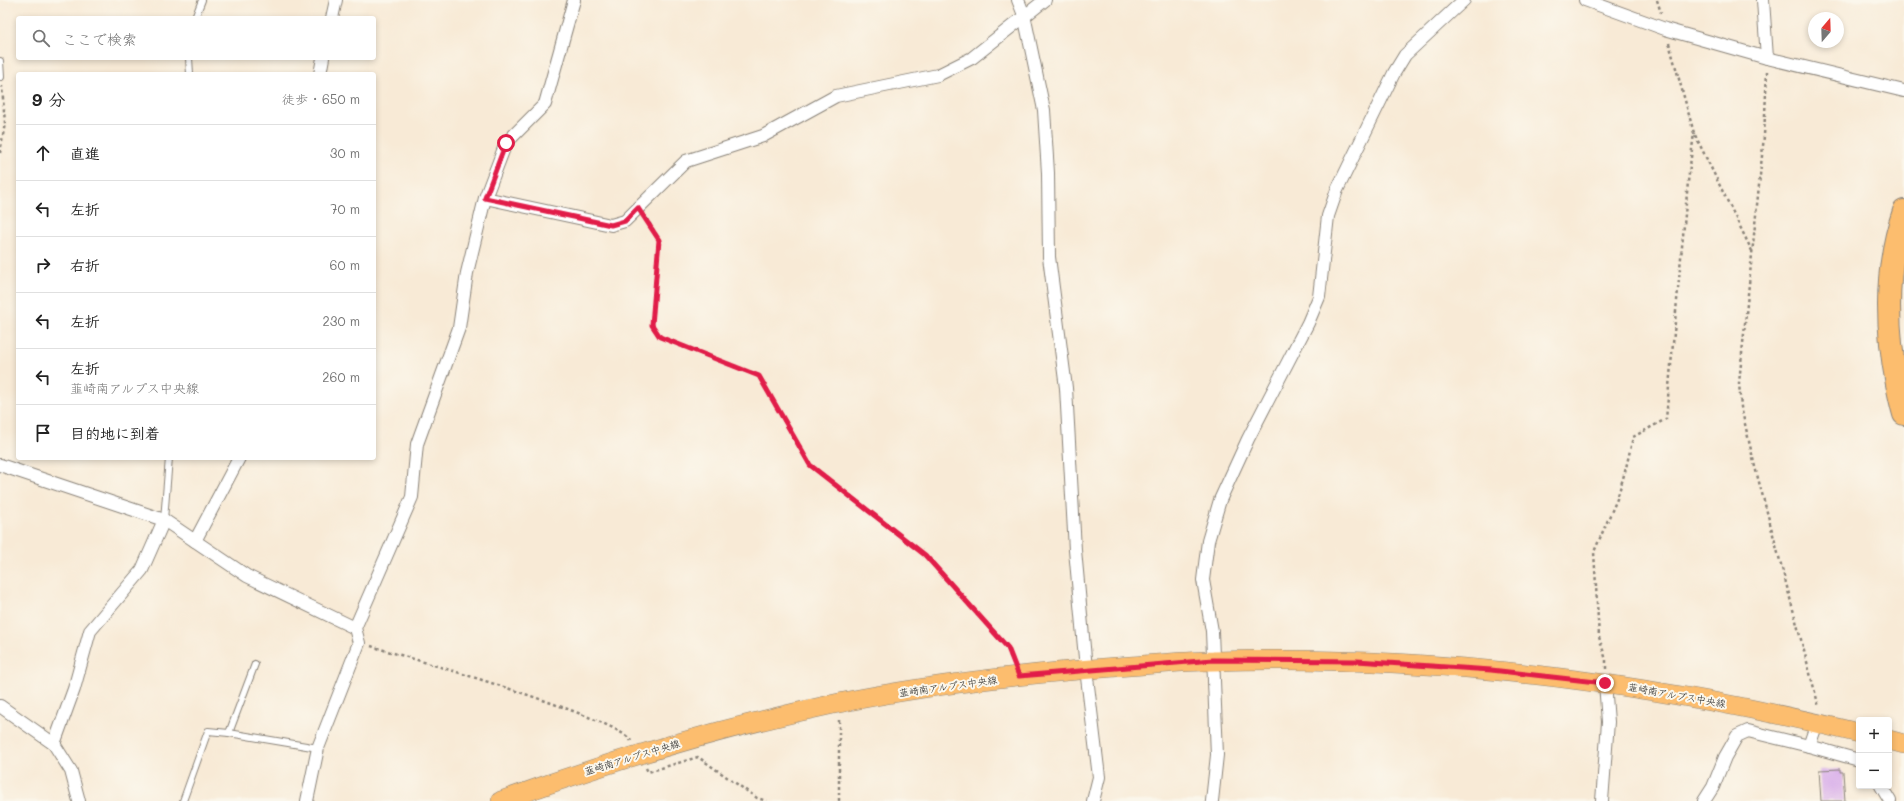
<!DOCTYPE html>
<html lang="ja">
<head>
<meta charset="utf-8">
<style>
  :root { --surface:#fff; --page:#f2f2f2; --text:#222; --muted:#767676; --line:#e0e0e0 }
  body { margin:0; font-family:Mali,"Klee One",sans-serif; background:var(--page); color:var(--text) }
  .controls { position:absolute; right:12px; bottom:12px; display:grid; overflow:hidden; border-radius:4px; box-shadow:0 2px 6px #0003 }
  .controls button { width:36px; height:36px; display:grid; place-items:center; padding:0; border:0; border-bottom:1px solid var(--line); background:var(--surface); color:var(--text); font:20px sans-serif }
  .compass { position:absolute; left:1808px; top:12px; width:36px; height:36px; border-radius:50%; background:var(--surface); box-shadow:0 2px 6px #0003; rotate:19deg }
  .stop { position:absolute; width:12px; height:12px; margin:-9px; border:3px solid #e11d48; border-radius:50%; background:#fff }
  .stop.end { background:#e11d48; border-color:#fff; box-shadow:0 1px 4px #0008 }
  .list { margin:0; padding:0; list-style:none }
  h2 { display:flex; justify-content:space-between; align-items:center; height:52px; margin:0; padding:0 16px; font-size:17px }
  h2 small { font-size:13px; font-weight:400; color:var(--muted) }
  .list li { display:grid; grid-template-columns:26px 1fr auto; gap:12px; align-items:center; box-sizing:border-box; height:56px; padding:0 16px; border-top:1px solid var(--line) }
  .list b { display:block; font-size:15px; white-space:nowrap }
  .list p { margin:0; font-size:13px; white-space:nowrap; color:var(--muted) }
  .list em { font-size:13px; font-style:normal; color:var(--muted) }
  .icon { flex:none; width:22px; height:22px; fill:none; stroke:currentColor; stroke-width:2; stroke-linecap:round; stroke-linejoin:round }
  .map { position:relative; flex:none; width:1904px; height:801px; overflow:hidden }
  .search { position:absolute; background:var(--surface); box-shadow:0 2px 6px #0003; left:16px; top:16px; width:360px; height:44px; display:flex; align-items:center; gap:10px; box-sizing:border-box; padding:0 14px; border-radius:4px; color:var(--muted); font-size:15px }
  .panel { position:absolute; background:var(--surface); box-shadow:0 2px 6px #0003; left:16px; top:72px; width:360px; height:388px; border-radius:4px }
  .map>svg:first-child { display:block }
  .building { fill:#d4a5e9 }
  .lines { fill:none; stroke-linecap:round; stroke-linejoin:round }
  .lane-casing { stroke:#8a8379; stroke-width:8 }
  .street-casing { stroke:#8a8379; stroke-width:14 }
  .primary-casing { stroke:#8a8379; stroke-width:20 }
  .highway-casing { stroke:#8a8379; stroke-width:24 }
  .path { stroke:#8a8379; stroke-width:2.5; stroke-dasharray:3 3; stroke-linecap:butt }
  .lane { stroke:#fff; stroke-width:6 }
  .street { stroke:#fff; stroke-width:12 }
  .primary { stroke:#fcbd6e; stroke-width:19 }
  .highway { stroke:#fcbd6e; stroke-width:22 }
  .route { stroke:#e11d48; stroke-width:5 }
  .labels { text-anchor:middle; stroke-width:4; stroke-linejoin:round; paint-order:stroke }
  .street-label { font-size:10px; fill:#1c1c1c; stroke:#fbf7ec }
</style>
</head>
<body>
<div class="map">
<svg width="1904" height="801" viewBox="0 0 1904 801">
  <rect width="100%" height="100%" fill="#fbf7ec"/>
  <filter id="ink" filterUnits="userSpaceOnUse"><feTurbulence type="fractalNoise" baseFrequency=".025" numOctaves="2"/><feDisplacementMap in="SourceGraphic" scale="8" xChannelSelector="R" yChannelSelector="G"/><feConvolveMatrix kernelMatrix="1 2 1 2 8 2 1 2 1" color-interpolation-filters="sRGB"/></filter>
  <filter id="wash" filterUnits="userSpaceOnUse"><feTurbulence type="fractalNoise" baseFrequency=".012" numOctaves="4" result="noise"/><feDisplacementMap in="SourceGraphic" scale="16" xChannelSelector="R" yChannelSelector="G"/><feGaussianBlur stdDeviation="0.9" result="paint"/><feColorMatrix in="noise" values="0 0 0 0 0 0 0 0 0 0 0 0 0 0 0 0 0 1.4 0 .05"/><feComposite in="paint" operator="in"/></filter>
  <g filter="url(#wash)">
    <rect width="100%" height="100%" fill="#f8ead6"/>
    <g id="blocks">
      <path class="building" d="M1840 769V772H1843L1845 801H1821L1819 770Z"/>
    </g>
  </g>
  <g filter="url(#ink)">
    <use href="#blocks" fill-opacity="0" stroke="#8a8379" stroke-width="1"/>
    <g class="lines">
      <defs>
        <g id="lane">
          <path d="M195 18 202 0"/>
          <path d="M189 58 190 74"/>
          <path d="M0 61 1 77"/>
          <path d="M164 520 169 458"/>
          <path d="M229 733 318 748"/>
          <path d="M183 801 208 731 229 733 255 664"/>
        </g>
        <g id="street">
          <path d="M1018 0 1024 15 1044 110 1048 173 1049 257 1066 388 1075 550 1086 669 1099 777 1093 801"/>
          <path d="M1585 0 1665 29 1767 58 1904 91"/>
          <path d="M1763 0 1767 58"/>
          <path d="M332 18 336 0"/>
          <path d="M320 74 323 58"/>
          <path d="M485 198 611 225 625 221 686 161 763 136 836 96 938 75 972 58 1045 0"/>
          <path d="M0 465 164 520 195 541 239 458"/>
          <path d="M195 541 247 576 355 628"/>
          <path d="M0 706 54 744 71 771 79 801"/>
          <path d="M54 744 74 689 90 631 142 570 164 520"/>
          <path d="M1809 746 1859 760"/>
          <path d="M1881 786 1890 801"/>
          <path d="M307 801 318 748 359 643 355 628 412 497 417 444 459 328 467 273 485 198 506 143 545 104 574 0"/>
          <path d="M1212 801 1217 755 1212 631 1203 580 1208 541 1220 500 1248 439 1308 323 1319 297 1328 216 1337 190 1394 73 1405 55 1464 0"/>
          <path d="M1602 801 1608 722 1605 683"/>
          <path d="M1704 801 1713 787 1725 757 1737 736 1748 731 1809 746 1817 723"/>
        </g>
        <g id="primary">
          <path d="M1889 740 1904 744"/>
          <path d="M501 801C610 761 721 728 834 704 931 684 1031 673 1130 666 1157 664 1185 661 1213 661 1430 654 1648 682 1859 733"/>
        </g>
        <path id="highway" d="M1904 211C1885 266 1886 327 1897 384 1899 394 1901 404 1904 414"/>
      </defs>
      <use href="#lane" class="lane-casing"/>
      <use href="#street" class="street-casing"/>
      <use href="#primary" class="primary-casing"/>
      <use href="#highway" class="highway-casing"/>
      <g class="path">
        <path d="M1657 0 1661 13"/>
        <path d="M1669 43 1694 133 1752 251"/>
        <path d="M1767 71 1764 136 1739 383 1741 407 1755 467 1819 707"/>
        <path d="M0 153 5 123 2 86"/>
        <path d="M646 218 659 240 652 325 660 337 759 376 810 465 925 555 1008 648 1012 660"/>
        <path d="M371 646C408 658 618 717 631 741"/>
        <path d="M1606 669V660L1599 637 1594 552 1617 499 1626 468 1633 437 1666 419 1688 182 1694 133"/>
        <path d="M839 720V801"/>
        <path d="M646 768 648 772 698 757 757 798 767 801"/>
      </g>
      <use href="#lane" class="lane"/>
      <use href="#street" class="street"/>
      <use href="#primary" class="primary"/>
      <use href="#highway" class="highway"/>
    </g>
  </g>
  <g class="lines" filter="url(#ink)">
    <path class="route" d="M506 143 485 198 611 225 625 221 638 208 659 240 652 325 660 337 759 376 810 465 925 555 1008 648 1019 676 1213 660 1357 661 1491 670 1605 683"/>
  </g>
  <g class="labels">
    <g class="street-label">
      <text transform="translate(948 686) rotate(-8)" y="4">韮崎南アルプス中央線</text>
      <text transform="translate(1677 695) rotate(10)" y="4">韮崎南アルプス中央線</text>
      <text transform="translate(632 757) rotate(-17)" y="4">韮崎南アルプス中央線</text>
    </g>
  </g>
</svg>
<div class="controls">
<button>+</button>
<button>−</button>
</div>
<svg class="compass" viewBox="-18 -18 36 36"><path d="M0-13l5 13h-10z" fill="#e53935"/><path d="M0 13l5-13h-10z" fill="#767676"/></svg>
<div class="stop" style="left:506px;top:143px"></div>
<div class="stop end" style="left:1605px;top:683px"></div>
<div class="search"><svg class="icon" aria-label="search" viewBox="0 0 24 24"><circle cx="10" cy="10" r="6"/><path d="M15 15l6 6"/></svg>ここで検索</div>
<section class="panel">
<h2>9 分<small>徒歩 · 650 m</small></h2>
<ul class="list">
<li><svg class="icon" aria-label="ahead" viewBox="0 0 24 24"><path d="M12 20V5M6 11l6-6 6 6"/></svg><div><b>直進</b></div><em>30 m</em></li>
<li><svg class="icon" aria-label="left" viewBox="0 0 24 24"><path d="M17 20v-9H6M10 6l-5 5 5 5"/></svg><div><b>左折</b></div><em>70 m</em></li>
<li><svg class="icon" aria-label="right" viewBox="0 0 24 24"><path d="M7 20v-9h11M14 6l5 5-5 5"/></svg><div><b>右折</b></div><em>60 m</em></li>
<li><svg class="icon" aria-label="left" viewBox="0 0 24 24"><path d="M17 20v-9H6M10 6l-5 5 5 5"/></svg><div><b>左折</b></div><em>230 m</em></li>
<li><svg class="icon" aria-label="left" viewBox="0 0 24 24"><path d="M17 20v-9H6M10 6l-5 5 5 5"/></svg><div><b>左折</b><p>韮崎南アルプス中央線</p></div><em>260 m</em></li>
<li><svg class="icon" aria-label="arrive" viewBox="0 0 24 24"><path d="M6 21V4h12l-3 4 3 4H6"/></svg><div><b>目的地に到着</b></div></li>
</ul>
</section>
</div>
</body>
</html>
